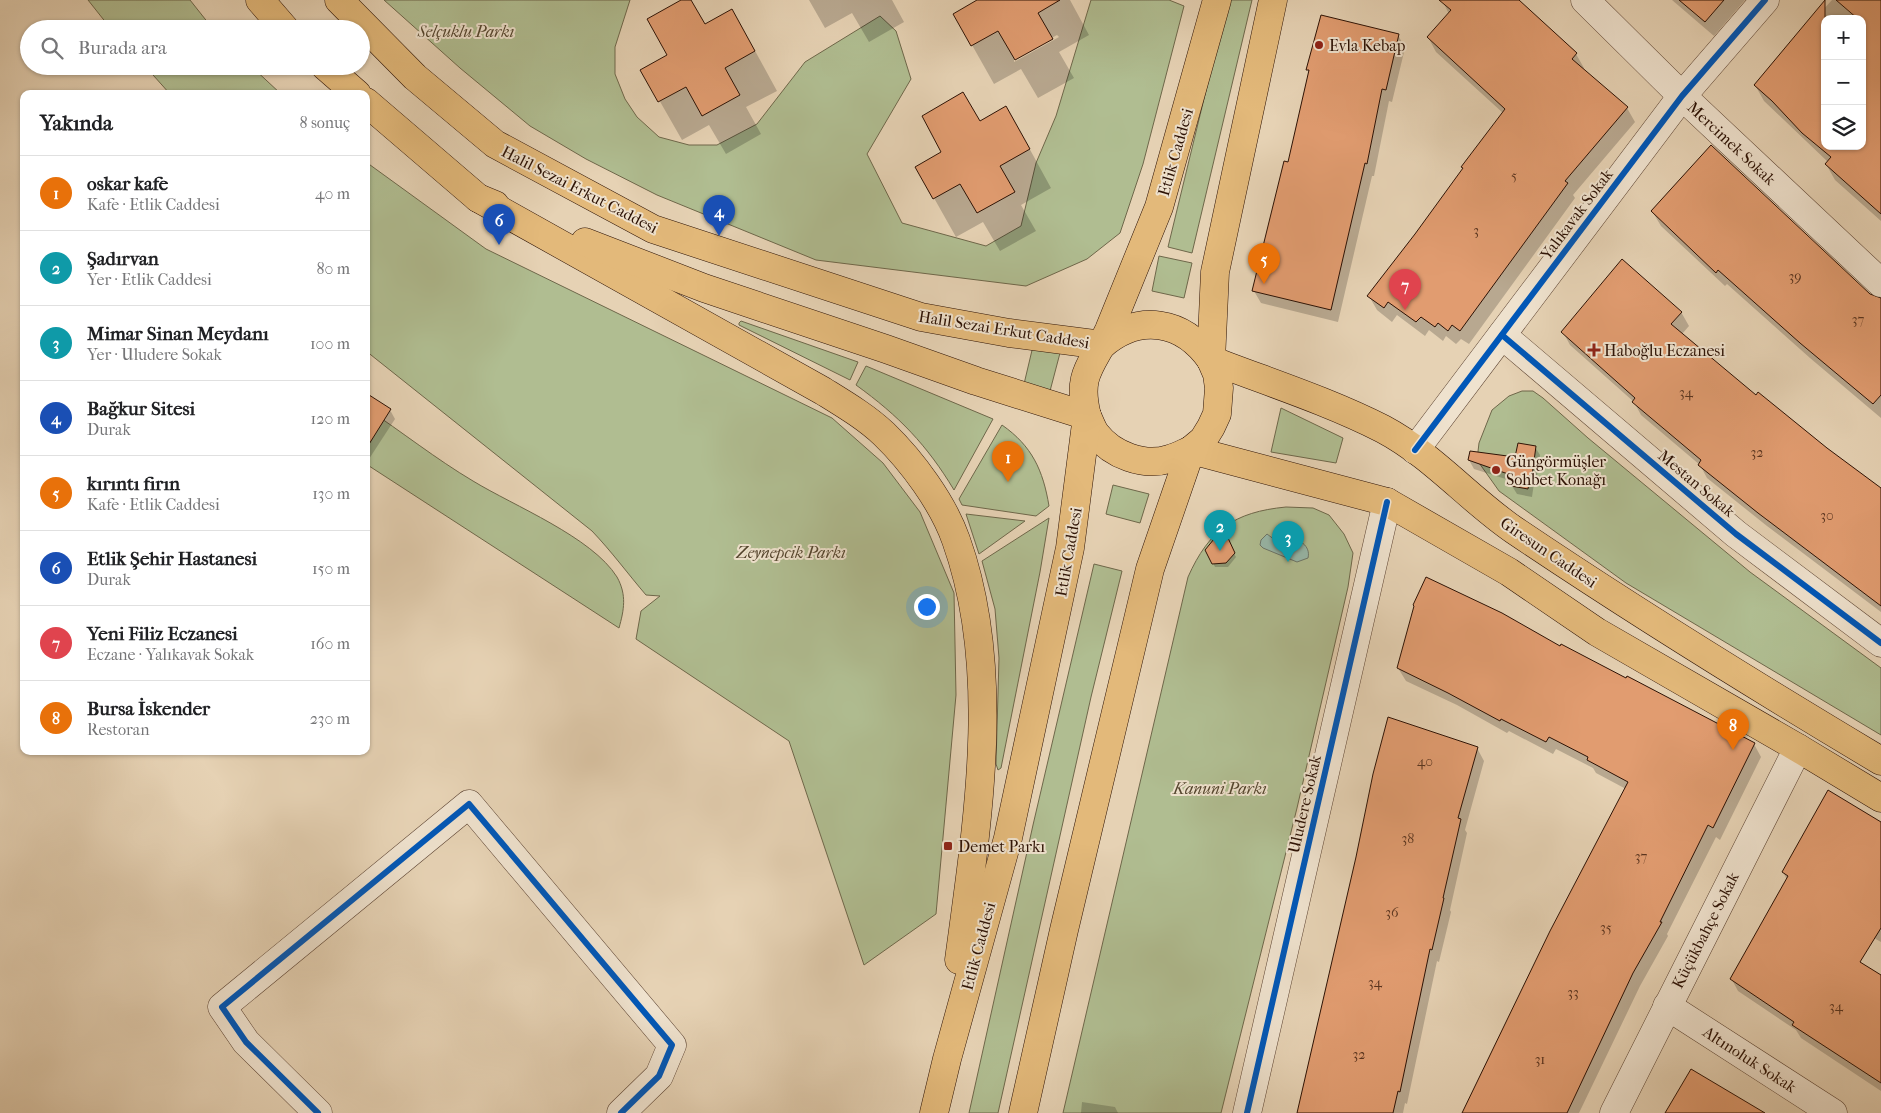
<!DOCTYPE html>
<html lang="tr">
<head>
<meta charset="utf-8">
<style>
  :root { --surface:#fff; --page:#f2f2f2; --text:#202124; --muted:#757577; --line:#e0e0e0; --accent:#8f2418 }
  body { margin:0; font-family:"IM FELL French Canon",serif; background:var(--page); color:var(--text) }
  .controls { position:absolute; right:15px; top:15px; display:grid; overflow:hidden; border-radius:10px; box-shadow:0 1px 4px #0004 }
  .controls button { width:45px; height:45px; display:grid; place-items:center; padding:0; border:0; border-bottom:1px solid var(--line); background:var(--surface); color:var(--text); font:25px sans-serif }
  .you { position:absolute; left:926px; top:606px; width:18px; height:18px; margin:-12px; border:4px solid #fff; border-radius:50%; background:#1a73e8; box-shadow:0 0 0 8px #1a73e833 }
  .badge { display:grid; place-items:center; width:32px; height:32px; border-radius:50%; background:var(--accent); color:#fff; font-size:16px; font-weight:700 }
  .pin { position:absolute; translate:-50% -41px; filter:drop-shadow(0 1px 2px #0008) }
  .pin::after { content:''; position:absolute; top:26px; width:18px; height:15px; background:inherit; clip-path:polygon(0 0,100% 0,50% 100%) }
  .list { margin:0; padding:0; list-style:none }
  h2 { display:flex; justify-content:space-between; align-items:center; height:65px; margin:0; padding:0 20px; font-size:21px }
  h2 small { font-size:16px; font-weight:400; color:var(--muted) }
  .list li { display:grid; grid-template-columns:32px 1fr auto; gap:15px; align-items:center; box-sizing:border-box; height:75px; padding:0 20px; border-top:1px solid var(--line) }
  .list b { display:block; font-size:19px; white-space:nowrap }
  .list p { margin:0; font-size:16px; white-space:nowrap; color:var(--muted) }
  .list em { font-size:16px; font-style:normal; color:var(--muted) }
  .icon { flex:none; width:28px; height:28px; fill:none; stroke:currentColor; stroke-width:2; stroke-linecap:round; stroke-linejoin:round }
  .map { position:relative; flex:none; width:1881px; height:1113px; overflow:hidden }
  .search { position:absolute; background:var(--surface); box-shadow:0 1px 4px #0004; left:20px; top:20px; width:350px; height:55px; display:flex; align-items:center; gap:12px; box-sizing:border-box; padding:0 18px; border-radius:28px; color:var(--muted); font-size:19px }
  .panel { position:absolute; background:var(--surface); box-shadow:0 1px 4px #0004; left:20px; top:90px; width:350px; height:665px; border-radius:10px }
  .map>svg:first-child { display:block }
  .green { fill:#b0bd91; stroke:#6e674a }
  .water { fill:#97b8aa; stroke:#6c7568 }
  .shadow { fill:#0003; fill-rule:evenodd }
  .building { fill:#e19c70; stroke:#2c1104 }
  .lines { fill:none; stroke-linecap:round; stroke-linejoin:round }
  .minor-casing { stroke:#5a4130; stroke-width:29 }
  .major-casing { stroke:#2c1104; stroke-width:29 }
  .minor { stroke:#efe2ce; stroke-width:28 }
  .major { stroke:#e3b97a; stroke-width:28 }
  .cycleway-casing { stroke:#efe2ce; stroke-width:9 }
  .cycleway { stroke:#0057b8; stroke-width:6 }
  .poi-dot { fill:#8f2418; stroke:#efe2ce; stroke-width:2 }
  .labels { text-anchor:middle; stroke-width:4; stroke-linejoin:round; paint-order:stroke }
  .number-label { font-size:14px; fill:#59341f }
  .park-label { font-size:16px; font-style:italic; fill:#54452e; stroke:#efe2ce }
  .poi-label { font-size:16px; fill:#2c1104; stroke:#efe2ce; text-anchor:start }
  .street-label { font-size:16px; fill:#2c1104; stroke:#efe2ce }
</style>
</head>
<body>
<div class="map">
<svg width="1881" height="1113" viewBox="0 0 1881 1113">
  <rect width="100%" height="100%" fill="#e6d2b4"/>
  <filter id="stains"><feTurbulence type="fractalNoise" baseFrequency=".004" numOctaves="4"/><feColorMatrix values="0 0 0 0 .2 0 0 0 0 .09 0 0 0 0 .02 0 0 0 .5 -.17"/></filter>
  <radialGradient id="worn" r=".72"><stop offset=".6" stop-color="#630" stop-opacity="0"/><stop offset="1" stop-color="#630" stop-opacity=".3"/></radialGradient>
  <g class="green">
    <path d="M88 0H190L213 29H111Z"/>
    <path d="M384 0H630L615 47V74L625 99 637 117 659 137 689 145H717L757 124 805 62 880 16 896 31 911 79 867 154 902 223 986 246 1021 226 1036 163 1056 116 1091 0H1169L1184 6 1143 164 1120 233 1087 259 1026 286 816 260 657 195 586 159 530 126 460 68Z"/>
    <path d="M1228 0H1252L1192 253 1168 247Z"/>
    <path d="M145 66H251L281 94H170Z"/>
    <path d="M366 162 486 249 832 418 883 463 920 512 954 593 956 695 936 914 864 965 789 741 636 639 641 611 660 596 646 595C628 574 612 552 592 531L366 351Z"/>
    <path d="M1159 256 1192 263 1184 298 1152 291Z"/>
    <path d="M741 321 858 362 850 380 739 325V323Z"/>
    <path d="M1033 346 1060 353 1050 391 1024 384Z"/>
    <path d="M866 366 993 419 954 490C927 445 899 416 856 385Z"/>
    <path d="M1522 391H1533L1543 398 1588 438 1750 572 1881 668V735L1626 583 1499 491 1477 460 1479 443 1492 410 1509 396Z"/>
    <path d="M366 408C402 432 436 459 473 481 514 506 592 537 617 577 627 595 624 610 619 628L366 464Z"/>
    <path d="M1281 408 1343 438 1336 463 1271 452Z"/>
    <path d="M1002 425C1032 446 1043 470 1049 506L1036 516 962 505 959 499Z"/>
    <path d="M1113 485 1149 494 1140 523 1106 514Z"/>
    <path d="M1286 507 1313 508 1329 515 1344 534 1353 553 1348 587 1297 808 1221 1113H1063L1188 577C1209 530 1234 512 1286 507Z"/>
    <path d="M966 514 1025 521 979 554Z"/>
    <path d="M1049 518 1040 572 1001 768 998 770 996 764 999 658 995 609 982 561Z"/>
    <path d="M1094 564 1122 571 1091 697 998 1113H969L1033 825Z"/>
  </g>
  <path class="water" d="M1267 534 1275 540C1280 540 1284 538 1287 538 1299 538 1311 546 1308 558L1297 562 1263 548 1260 545 1261 540Z"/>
  <g class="shadow">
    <path d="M683 0H690L705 26 754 49 777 91 746 107 761 134 726 154 709 125 682 140 642 70 669 55Z"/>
    <path d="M809 0H892L904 22 869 42 852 13 825 28Z"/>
    <path d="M980 0H1070L1089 35 1059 52 1074 78 1038 98 1021 69 994 84 972 45ZM1057 35 1059 37 1014 62V59Z"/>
    <path d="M1444 0H1517L1576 54 1584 68 1583 70 1627 108 1635 122 1573 195 1575 198 1469 344 1461 339 1456 344 1446 336 1443 341 1429 330 1425 336 1397 315 1392 322 1377 310 1369 296 1416 235 1503 113 1436 52 1428 37 1449 14 1443 2Z"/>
    <path d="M1672 0H1745L1714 36Z"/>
    <path d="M1832 0H1881V221L1835 180 1826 164 1828 162 1764 101 1755 85ZM1825 19H1862V146H1825Z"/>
    <path d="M1398 35 1405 48 1392 102 1389 101 1374 176H1372L1338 322 1261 303 1254 291 1289 164 1310 73 1308 70Z"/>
    <path d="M979 122 1028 146 1051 188 1021 205 1036 231 1000 251 983 222 956 237 934 198 943 152Z"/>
    <path d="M1652 211 1881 299V418L1810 358 1727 284 1725 286 1661 226Z"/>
    <path d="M1681 312 1689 326 1682 334 1756 397 1881 491V612L1767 526 1707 478 1700 465 1641 415 1634 402 1570 345 1563 332Z"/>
    <path d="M366 395 390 410 395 419 369 459 366 457Z"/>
    <path d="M1535 447 1540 455 1536 483H1534L1532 497 1517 494 1512 486V481L1474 469 1469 460 1516 459Z"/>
    <path d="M1229 544 1236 557 1228 567H1215L1213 563Z"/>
    <path d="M1561 648 1754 744 1761 757 1720 840 1716 837 1667 934 1668 936 1640 986 1579 1113H1462L1626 789 1596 773 1593 768 1556 749 1553 754 1509 731 1507 733 1457 705 1406 681 1398 668Z"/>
    <path d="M1477 748 1484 761 1465 830 1467 833 1450 910 1451 912 1439 962 1437 961 1407 1104 1405 1103 1403 1113H1297L1338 945Z"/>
    <path d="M1881 824V942L1794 893 1783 872Z"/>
    <path d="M1881 977V1091L1801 1038 1796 1030 1738 991 1731 978Z"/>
    <path d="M1082 1102 1115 1107 1118 1113H1081Z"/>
  </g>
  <g class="building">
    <path d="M681 0H691L705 24 732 9 755 51 725 68 740 95 702 116 686 87 658 102 640 70 667 55 647 19Z"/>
    <path d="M977 0H1060L1038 13 1053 39 1015 60 998 31 971 46 953 14Z"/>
    <path d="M1439 0H1519L1577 53 1572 59 1628 107 1565 181 1568 183 1460 331 1452 325 1448 331 1438 323 1435 327 1421 317 1416 322 1388 302 1384 308 1367 296 1415 234 1463 168 1461 167 1505 109 1427 37 1451 10Z"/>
    <path d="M1679 0H1724L1705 22Z"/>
    <path d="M1825 0V146H1862V19H1858L1836 0H1881V214L1825 164 1831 157 1802 133 1772 101 1754 85Z"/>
    <path d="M1321 15 1399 34 1386 90 1382 89 1367 164 1365 163 1331 310 1252 291 1284 161 1288 162 1309 70H1306Z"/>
    <path d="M963 92 980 121 1006 106 1030 149 1000 166 1015 192 977 213 960 184 933 199 915 167 941 152 922 116Z"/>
    <path d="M1711 145 1870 294 1881 298V395L1873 404 1800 343 1718 270 1716 273 1651 211Z"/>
    <path d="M1622 259 1682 312 1671 324 1756 395 1758 392 1827 448 1881 488V606L1758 513 1698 465 1701 460 1632 402 1635 398 1561 332Z"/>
    <path d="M366 393 391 409 366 449Z"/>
    <path d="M1518 443 1536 446 1532 476 1530 475 1528 489 1511 486V475L1468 460 1470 451 1515 457Z"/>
    <path d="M1228 538 1235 553 1226 563 1212 564 1205 550 1214 539Z"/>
    <path d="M1426 577 1502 613 1560 646 1561 644 1626 678 1627 676 1755 743 1713 828 1708 825 1660 922H1662L1633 973 1567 1113H1462L1550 931 1628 782 1587 760 1588 757 1549 737 1546 742 1501 719 1500 721 1448 693 1397 668 1414 606 1413 605Z"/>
    <path d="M1388 717 1478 747 1458 818 1461 819 1443 898H1444L1432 950 1430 949 1400 1092 1398 1091 1393 1113H1297L1356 857 1373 774Z"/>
    <path d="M1828 790 1881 822V928L1860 962 1881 975V1083L1792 1025 1794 1022 1730 979 1788 876 1782 872Z"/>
    <path d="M1691 1069 1765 1113H1665Z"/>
  </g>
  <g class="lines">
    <defs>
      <g id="minor">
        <path d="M1585 0 1682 96 1881 283"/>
        <path d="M1502 335 1736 534 1881 643"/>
        <path d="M1415 450 1682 96 1765 0"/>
        <path d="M1667 1006 1833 1113"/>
        <path d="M318 1113 246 1042 222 1007 469 804 672 1045 659 1076 621 1113"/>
        <path d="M1247 1113 1387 502"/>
        <path d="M1614 1113 1798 748"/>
      </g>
      <g id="major">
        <path d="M260 0 285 29"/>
        <path d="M339 0 415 77 495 144 653 229 921 317 1009 333 1102 345"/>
        <path d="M325 66 357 94"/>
        <path d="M366 102 478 198 495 205"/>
        <path d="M478 198 823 391C844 404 866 417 884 434 912 461 943 503 956 540 1003 671 977 825 959 960"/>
        <path d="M585 242 704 288 886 349 976 381 1087 416"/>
        <path d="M1102 345C1139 313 1183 320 1211 360"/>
        <path d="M1211 360C1268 382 1328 401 1383 429 1432 455 1469 499 1514 530 1634 611 1757 687 1881 761"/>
        <path d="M1087 416C1090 422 1092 429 1096 434 1112 455 1144 467 1169 459 1177 457 1184 453 1191 450"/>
        <path d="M1191 450 1387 502 1509 572 1597 632 1798 748 1881 798"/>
        <path d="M934 1113 947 1059 1008 838 1070 548 1087 416C1076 373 1093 365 1109 330L1159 207 1217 0"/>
        <path d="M1023 1113 1064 930 1150 569 1191 450 1203 440 1211 427 1217 414 1219 388 1217 374 1211 360 1215 272 1273 0"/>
      </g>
    </defs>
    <use href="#minor" class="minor-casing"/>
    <use href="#major" class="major-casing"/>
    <use href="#minor" class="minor"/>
    <use href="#major" class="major"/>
    <defs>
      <g id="cycleway">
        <path d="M1502 335 1736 534 1881 643"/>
        <path d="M1415 450 1682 96 1765 0"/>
        <path d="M318 1113 246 1042 222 1007 469 804 672 1045 659 1076 621 1113"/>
        <path d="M1247 1113 1387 502"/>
      </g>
    </defs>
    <use href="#cycleway" class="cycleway-casing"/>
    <use href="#cycleway" class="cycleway"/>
  </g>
  <g class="poi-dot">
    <circle cx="1319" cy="45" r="5"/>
    <path d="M1591.5 342.5h5v5h5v5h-5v5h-5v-5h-5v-5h5z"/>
    <circle cx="1496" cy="470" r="5"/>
    <rect x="943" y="841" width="10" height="10" rx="2.5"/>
  </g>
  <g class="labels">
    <g class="number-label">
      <text x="1514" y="180">5</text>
      <text x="1476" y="235">3</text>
      <text x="1795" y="281">39</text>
      <text x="1858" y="324">37</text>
      <text x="1686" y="397">34</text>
      <text x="1757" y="457">32</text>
      <text x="1827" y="520">30</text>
      <text x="1425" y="766">40</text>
      <text x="1408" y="843">38</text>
      <text x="1641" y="861">37</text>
      <text x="1392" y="917">36</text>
      <text x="1606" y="932">35</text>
      <text x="1375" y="987">34</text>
      <text x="1573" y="997">33</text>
      <text x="1836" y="1011">34</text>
      <text x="1359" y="1059">32</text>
      <text x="1540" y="1064">31</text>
    </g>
    <g class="park-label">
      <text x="466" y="37">Selçuklu Parkı</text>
      <text x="791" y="558">Zeynepcik Parkı</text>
      <text x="1220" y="794">Kanuni Parkı</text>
    </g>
    <g class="poi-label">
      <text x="1329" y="51">Evla Kebap</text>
      <text x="1604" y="356">Haboğlu Eczanesi</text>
      <text x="1506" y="467">Güngörmüşler<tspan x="1506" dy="18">Sohbet Konağı</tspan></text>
      <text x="958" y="852">Demet Parkı</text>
    </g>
    <g class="street-label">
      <text transform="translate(1732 143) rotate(43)" y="6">Mercimek Sokak</text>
      <text transform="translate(1175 152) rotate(-74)" y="6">Etlik Caddesi</text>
      <text transform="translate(580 189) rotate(27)" y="6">Halil Sezai Erkut Caddesi</text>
      <text transform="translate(1576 214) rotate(-53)" y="6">Yalıkavak Sokak</text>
      <text transform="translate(1004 329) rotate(9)" y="6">Halil Sezai Erkut Caddesi</text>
      <text transform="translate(1697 483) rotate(40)" y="6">Mestan Sokak</text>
      <text transform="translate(1068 552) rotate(-80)" y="6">Etlik Caddesi</text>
      <text transform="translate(1549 552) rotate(34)" y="6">Giresun Caddesi</text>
      <text transform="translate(1304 804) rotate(-77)" y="6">Uludere Sokak</text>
      <text transform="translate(1705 930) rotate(-63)" y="6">Küçükbahçe Sokak</text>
      <text transform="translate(978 946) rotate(-75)" y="6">Etlik Caddesi</text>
      <text transform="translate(1750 1059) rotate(33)" y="6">Altınoluk Sokak</text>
    </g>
  </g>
  <rect width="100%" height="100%" filter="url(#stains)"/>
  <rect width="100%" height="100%" fill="url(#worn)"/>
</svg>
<div class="controls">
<button>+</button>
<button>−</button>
<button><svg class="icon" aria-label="layers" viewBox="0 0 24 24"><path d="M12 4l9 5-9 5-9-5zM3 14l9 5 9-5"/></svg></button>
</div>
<div class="you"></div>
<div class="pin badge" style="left:1008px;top:482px;background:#e8710a">1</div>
<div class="pin badge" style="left:1220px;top:551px;background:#0f9aa8">2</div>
<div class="pin badge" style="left:1288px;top:562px;background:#0f9aa8">3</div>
<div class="pin badge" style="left:719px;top:236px;background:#1a4fb4">4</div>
<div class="pin badge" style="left:1264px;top:284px;background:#e8710a">5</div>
<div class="pin badge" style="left:499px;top:245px;background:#1a4fb4">6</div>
<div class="pin badge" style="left:1405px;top:310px;background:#e0444e">7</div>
<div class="pin badge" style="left:1733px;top:750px;background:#e8710a">8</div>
<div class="search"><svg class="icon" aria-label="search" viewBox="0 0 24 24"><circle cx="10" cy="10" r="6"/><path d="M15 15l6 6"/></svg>Burada ara</div>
<section class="panel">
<h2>Yakında<small>8 sonuç</small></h2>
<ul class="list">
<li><span class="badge" style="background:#e8710a">1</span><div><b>oskar kafe</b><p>Kafe · Etlik Caddesi</p></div><em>40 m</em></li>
<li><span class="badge" style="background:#0f9aa8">2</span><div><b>Şadırvan</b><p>Yer · Etlik Caddesi</p></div><em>80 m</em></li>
<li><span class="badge" style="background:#0f9aa8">3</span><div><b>Mimar Sinan Meydanı</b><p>Yer · Uludere Sokak</p></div><em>100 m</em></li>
<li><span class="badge" style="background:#1a4fb4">4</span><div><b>Bağkur Sitesi</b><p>Durak</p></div><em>120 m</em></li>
<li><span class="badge" style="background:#e8710a">5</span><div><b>kırıntı fırın</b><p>Kafe · Etlik Caddesi</p></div><em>130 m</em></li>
<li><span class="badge" style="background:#1a4fb4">6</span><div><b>Etlik Şehir Hastanesi</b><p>Durak</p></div><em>150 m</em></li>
<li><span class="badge" style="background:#e0444e">7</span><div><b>Yeni Filiz Eczanesi</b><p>Eczane · Yalıkavak Sokak</p></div><em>160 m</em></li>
<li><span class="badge" style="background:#e8710a">8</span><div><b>Bursa İskender</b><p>Restoran</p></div><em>230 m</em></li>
</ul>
</section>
</div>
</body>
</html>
